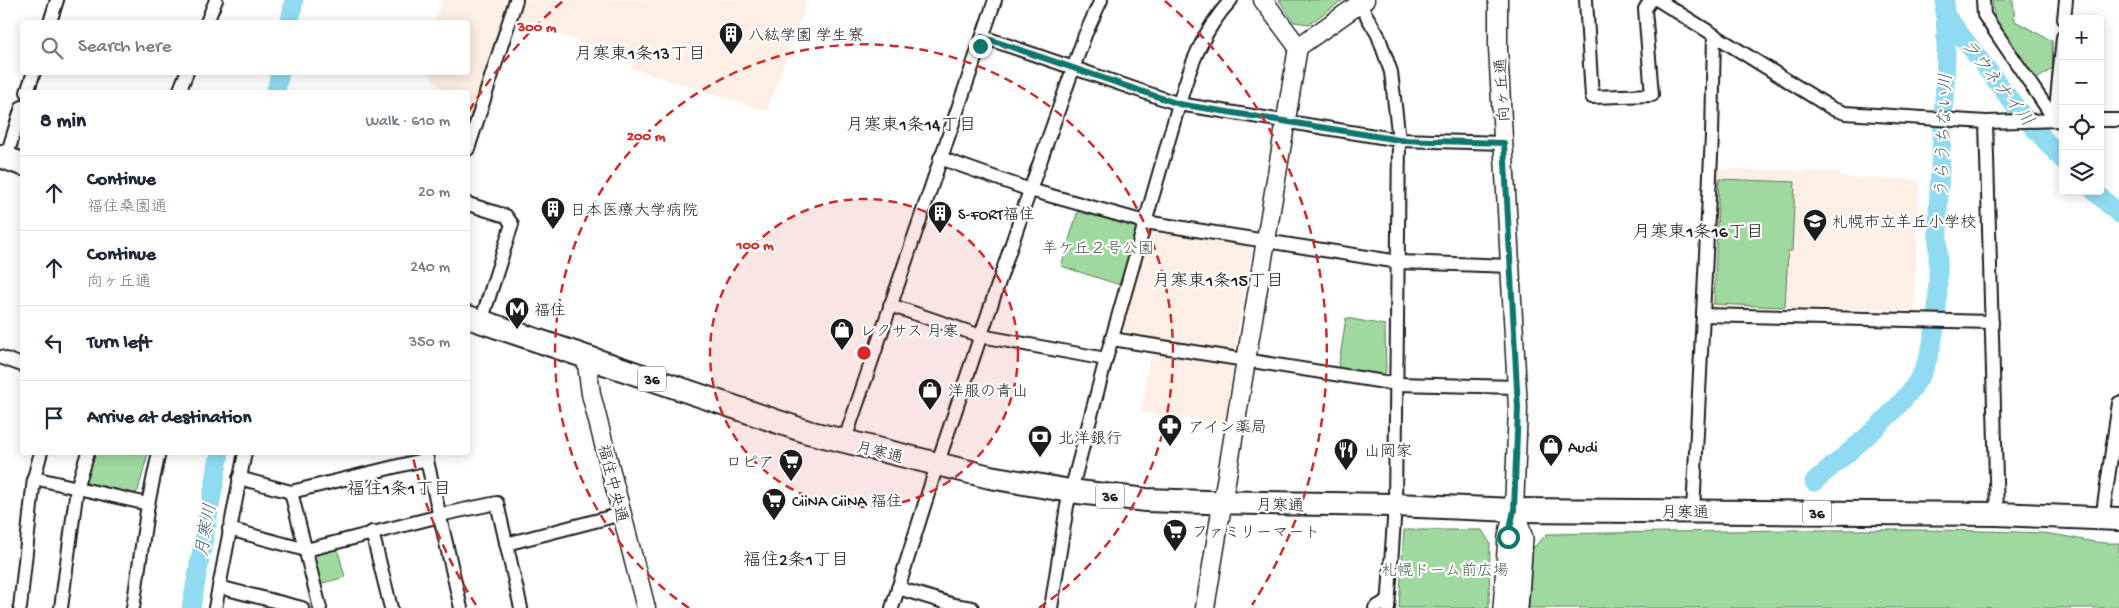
<!DOCTYPE html>
<html lang="en">
<head>
<meta charset="utf-8">
<style>
  :root { --surface:#fff; --page:#f2f2f3; --text:#1f2937; --muted:#747a83; --line:#e0e1e3 }
  body { margin:0; font-family:"Gochi Hand","Klee One",sans-serif; background:var(--page); color:var(--text) }
  .controls { position:absolute; right:15px; top:15px; display:grid; overflow:hidden; border-radius:5px; box-shadow:0 2px 12px #0003 }
  .controls button { width:45px; height:45px; display:grid; place-items:center; padding:0; border:0; border-bottom:1px solid var(--line); background:var(--surface); color:var(--text); font:25px sans-serif }
  .stop { position:absolute; width:15px; height:15px; margin:-11px; border:4px solid #0f766e; border-radius:50%; background:#fff }
  .stop.end { background:#0f766e; border-color:#fff; box-shadow:0 1px 5px #0008 }
  .list { margin:0; padding:0; list-style:none }
  h2 { display:flex; justify-content:space-between; align-items:center; height:65px; margin:0; padding:0 20px; font-size:21px }
  h2 small { font-size:16px; font-weight:400; color:var(--muted) }
  .list li { display:grid; grid-template-columns:32px 1fr auto; gap:15px; align-items:center; box-sizing:border-box; height:75px; padding:0 20px; border-top:1px solid var(--line) }
  .list b { display:block; font-size:19px; white-space:nowrap }
  .list p { margin:0; font-size:16px; white-space:nowrap; color:var(--muted) }
  .list em { font-size:16px; font-style:normal; color:var(--muted) }
  .icon { flex:none; width:28px; height:28px; fill:none; stroke:currentColor; stroke-width:2; stroke-linecap:round; stroke-linejoin:round }
  .map { position:relative; flex:none; width:2119px; height:608px; overflow:hidden }
  .search { position:absolute; background:var(--surface); box-shadow:0 2px 12px #0003; left:20px; top:20px; width:450px; height:55px; display:flex; align-items:center; gap:12px; box-sizing:border-box; padding:0 18px; border-radius:5px; color:var(--muted); font-size:19px }
  .panel { position:absolute; background:var(--surface); box-shadow:0 2px 12px #0003; left:20px; top:90px; width:450px; height:365px; border-radius:5px }
  .map>svg:first-child { display:block }
  .built { fill:#fdefe5 }
  .green { fill:#9fd99f; stroke:#5e7a5e }
  .lines { fill:none; stroke-linecap:round; stroke-linejoin:round }
  .river { stroke:#90dbf1; stroke-width:19 }
  .street-casing { stroke:#1c1c1c; stroke-width:16 }
  .secondary-casing { stroke:#1c1c1c; stroke-width:21 }
  .primary-casing { stroke:#1c1c1c; stroke-width:22 }
  .highway-casing { stroke:#1c1c1c; stroke-width:26 }
  .street { stroke:#fff; stroke-width:12 }
  .secondary { stroke:#fff; stroke-width:18 }
  .primary { stroke:#fff; stroke-width:19 }
  .highway { stroke:#fff; stroke-width:22 }
  .route { stroke:#0f766e; stroke-width:6 }
  .ring { fill:none; stroke:#d62828; stroke-width:2.5; stroke-dasharray:9 6 }
  .labels { text-anchor:middle; stroke-width:4.5; stroke-linejoin:round; paint-order:stroke }
  .shield { fill:#fff; stroke:#606060; stroke-width:1 }
  .shield-label { font-size:15px; font-weight:bold; fill:#1c1c1c }
  .poi-label { font-size:16px; fill:#1c1c1c; stroke:#fff; text-anchor:start }
  .street-label { font-size:16px; fill:#1c1c1c; stroke:#fff }
  .park-label { font-size:16px; fill:#4a5e4a; stroke:#fff }
  .neighbourhood-label { font-size:18px; fill:#1c1c1c; stroke:#fff }
  .water-label { font-size:18px; font-style:italic; fill:#455f67; stroke:#fff }
  .centre { fill:#d62828; stroke:#fff; stroke-width:2.5 }
  .ring-label { font-size:15px; text-anchor:middle; font-weight:bold; fill:#d62828; stroke:#fff; stroke-width:4.5; stroke-linejoin:round; paint-order:stroke }
</style>
</head>
<body>
<div class="map">
<svg width="2119" height="608" viewBox="0 0 2119 608">
  <rect width="100%" height="100%" fill="#fff"/>
  <filter id="ink" filterUnits="userSpaceOnUse"><feTurbulence type="fractalNoise" baseFrequency=".02" numOctaves="2"/><feDisplacementMap in="SourceGraphic" scale="10" xChannelSelector="R" yChannelSelector="G"/><feConvolveMatrix kernelMatrix="1 2 1 2 8 2 1 2 1" color-interpolation-filters="sRGB"/></filter>
  <g filter="url(#ink)">
    <g class="built">
      <path d="M442 0H807L767 111 631 68 634 59 508 17 469 123 468 92H444L428 73 468 72V22H435Z"/>
      <path d="M1717 169 1839 171 1841 177 1920 180 1914 310 1712 307 1709 303Z"/>
      <path d="M1154 229 1247 245 1252 252 1234 351 1127 334 1123 327 1148 234Z"/>
      <path d="M1151 352 1234 366 1224 424 1141 412Z"/>
    </g>
    <g class="green">
      <path d="M1279 0H1343L1309 24 1294 22Z"/>
      <path d="M1992 0H2013L2015 21 2052 41 2053 68 2036 80C2019 57 1993 30 1992 0Z"/>
      <path d="M1719 179 1795 182 1792 251H1788L1785 307 1714 304Z"/>
      <path d="M1078 210 1137 228 1120 285 1061 266Z"/>
      <path d="M1346 318 1385 325 1386 372 1380 377 1338 369Z"/>
      <path d="M93 453H148L138 491 133 494 87 483 86 479Z"/>
      <path d="M1404 530H1482L1490 543 1489 608H1399Z"/>
      <path d="M1790 530C1874 530 1957 529 2040 533 2066 534 2092 545 2119 543V608H1529L1533 548 1547 534Z"/>
      <path d="M337 547 345 577 320 584 312 556 314 554Z"/>
    </g>
    <g class="lines">
      <g class="river">
        <path d="M1944 13 2022 115 2063 160"/>
        <path d="M290 22 294 0"/>
        <path d="M276 92 280 72"/>
        <path d="M2094 191 2119 214"/>
        <path d="M1814 482C1847 453 1906 408 1924 369 1943 325 1937 266 1938 219 1939 164 1945 108 1946 53 1947 35 1944 18 1945 0"/>
        <path d="M191 608 220 452"/>
      </g>
      <defs>
        <g id="street">
          <path d="M1357 0 1378 35 1391 72 1399 140 1395 505 1388 608"/>
          <path d="M1586 0 1592 97 1652 95 1645 9 1651 0"/>
          <path d="M1658 0 1833 109 1845 113 1986 122 2063 120"/>
          <path d="M1983 0 1984 15 2055 120"/>
          <path d="M2064 19 2066 0"/>
          <path d="M50 22 57 0"/>
          <path d="M207 22 216 0"/>
          <path d="M983 37 1179 104 1399 140 1504 143"/>
          <path d="M27 92 34 72"/>
          <path d="M179 92 187 72"/>
          <path d="M2055 120 2063 37"/>
          <path d="M2100 120H2119"/>
          <path d="M1986 122 1997 514"/>
          <path d="M468 149 516 0"/>
          <path d="M6 158 22 107"/>
          <path d="M940 158 1030 190 1145 222 1399 262 1511 266"/>
          <path d="M468 204 506 216 512 224 481 322"/>
          <path d="M890 305 981 336 1106 359"/>
          <path d="M1703 315 1992 322"/>
          <path d="M1112 339 1397 384 1517 387"/>
          <path d="M0 357 22 365"/>
          <path d="M844 442 995 0"/>
          <path d="M425 452 461 608"/>
          <path d="M34 478 148 504"/>
          <path d="M239 478 291 492 427 459"/>
          <path d="M291 492 320 608"/>
          <path d="M1693 511 1712 136 1714 35"/>
          <path d="M439 515 497 503 521 608"/>
          <path d="M2102 519 2119 403"/>
          <path d="M229 529 306 550 440 516"/>
          <path d="M372 532 391 608"/>
          <path d="M506 544 622 514"/>
          <path d="M219 587 302 608"/>
          <path d="M898 588 954 605 972 608"/>
          <path d="M20 608 34 478 41 452"/>
          <path d="M61 608 77 488 88 452"/>
          <path d="M133 608 148 504 159 452"/>
          <path d="M215 608 245 452"/>
          <path d="M892 608 937 465 1030 190 1085 35 1101 0"/>
          <path d="M1051 608 1067 506 1106 359 1179 104C1190 66 1203 30 1231 0"/>
          <path d="M1375 608 1388 600"/>
        </g>
        <g id="secondary">
          <path d="M1263 0 1298 47 1365 0"/>
          <path d="M1498 0V48L1518 408 1514 510"/>
          <path d="M586 357 591 394 646 608"/>
          <path d="M1205 608 1298 47"/>
        </g>
        <g id="primary">
          <path d="M1514 510 1523 538 1518 608"/>
          <path d="M1503 608 1508 537 1514 511"/>
        </g>
        <g id="highway">
          <path d="M0 156 22 164"/>
          <path d="M468 317 808 432 990 477 1070 491 1146 500 1205 502 1395 505 1514 510 1997 514 2119 519"/>
        </g>
      </defs>
      <use href="#street" class="street-casing"/>
      <use href="#secondary" class="secondary-casing"/>
      <use href="#primary" class="primary-casing"/>
      <use href="#highway" class="highway-casing"/>
      <use href="#street" class="street"/>
      <use href="#secondary" class="secondary"/>
      <use href="#primary" class="primary"/>
      <use href="#highway" class="highway"/>
    </g>
  </g>
  <g class="lines" filter="url(#ink)">
    <path class="route" d="M980 46 982 37 1179 104 1399 140 1504 143 1518 408 1514 510 1508 537"/>
  </g>
  <circle cx="864" cy="353" r="154" fill="#d62828" fill-opacity=".12"/>
  <g class="ring">
    <circle cx="864" cy="353" r="154"/>
    <path d="M689 608A309 309 0 1 1 1039 608"/>
    <path d="M476 605A463 463 0 0 1 412 453M469 111A463 463 0 0 1 563 1M1165 1A463 463 0 0 1 1252 605"/>
  </g>
  <defs>
    <symbol id="building-pin" viewBox="-11 -11 22 30"><path d="M0 17L-7.5 6A9.5 9.5 0 1 1 7.5 6Z" fill="#1c1c1c" stroke="#fff"/><path d="M-4-6H4V6H1V3H-1V6H-4ZM-2.5-4.3h1.7v1.8h-1.7ZM.8-4.3h1.7v1.8H.8ZM-2.5-1h1.7V.8h-1.7ZM.8-1h1.7V.8H.8Z" fill="#fff"/></symbol>
    <symbol id="school-pin" viewBox="-11 -11 22 30"><path d="M0 17L-7.5 6A9.5 9.5 0 1 1 7.5 6Z" fill="#1c1c1c" stroke="#fff"/><path d="M0-5L7-2L0 1L-7-2ZM-4 1L0 2.5L4 1V4Q0 6-4 4Z" fill="#fff"/></symbol>
    <symbol id="metro-pin" viewBox="-11 -11 22 30"><path d="M0 17L-7.5 6A9.5 9.5 0 1 1 7.5 6Z" fill="#1c1c1c" stroke="#fff"/><path d="M-5.5 5V-5H-3L0 0L3-5H5.5V5H3V-.5L0 4L-3-.5V5Z" fill="#fff"/></symbol>
    <symbol id="shop-pin" viewBox="-11 -11 22 30"><path d="M0 17L-7.5 6A9.5 9.5 0 1 1 7.5 6Z" fill="#1c1c1c" stroke="#fff"/><path d="M-5-2.5h2.3a2.7 3.5 0 0 1 5.4 0H5L5.5 6h-11ZM-1.5-2.5h3a1.5 2.3 0 0 0-3 0Z" fill="#fff"/></symbol>
    <symbol id="pharmacy-pin" viewBox="-11 -11 22 30"><path d="M0 17L-7.5 6A9.5 9.5 0 1 1 7.5 6Z" fill="#1c1c1c" stroke="#fff"/><path d="M-2-6h4v4h4v4h-4v4h-4v-4h-4v-4h4Z" fill="#fff"/></symbol>
    <symbol id="bank-pin" viewBox="-11 -11 22 30"><path d="M0 17L-7.5 6A9.5 9.5 0 1 1 7.5 6Z" fill="#1c1c1c" stroke="#fff"/><path d="M-6-4H6V4H-6ZM0-2.3a2.3 2.3 0 1 0 0 4.6a2.3 2.3 0 1 0 0-4.6Z" fill="#fff"/></symbol>
    <symbol id="restaurant-pin" viewBox="-11 -11 22 30"><path d="M0 17L-7.5 6A9.5 9.5 0 1 1 7.5 6Z" fill="#1c1c1c" stroke="#fff"/><path d="M-5-6h1v4h1v-4h1v4h1v-4h1v5L-1.5 .5V6h-2V.5L-5-1ZM5-6V6H3V1.5H1.5Q1.5-4 5-6Z" fill="#fff"/></symbol>
    <symbol id="supermarket-pin" viewBox="-11 -11 22 30"><path d="M0 17L-7.5 6A9.5 9.5 0 1 1 7.5 6Z" fill="#1c1c1c" stroke="#fff"/><path d="M-6-5.5h2.5l.6 2H6L4.5 2H-2.5L-4.4-4H-6ZM-1.5 3.2a1.3 1.3 0 1 0 .1 0ZM3 3.2a1.3 1.3 0 1 0 .1 0Z" fill="#fff"/></symbol>
  </defs>
  <g fill-rule="evenodd">
    <use href="#building-pin" x="717" y="20" width="28" height="38"/>
    <use href="#building-pin" x="539" y="195" width="28" height="38"/>
    <use href="#building-pin" x="926" y="199" width="28" height="38"/>
    <use href="#school-pin" x="1801" y="207" width="28" height="38"/>
    <use href="#metro-pin" x="503" y="295" width="28" height="38"/>
    <use href="#shop-pin" x="828" y="316" width="28" height="38"/>
    <use href="#shop-pin" x="916" y="376" width="28" height="38"/>
    <use href="#pharmacy-pin" x="1156" y="412" width="28" height="38"/>
    <use href="#bank-pin" x="1026" y="423" width="28" height="38"/>
    <use href="#shop-pin" x="1537" y="432" width="28" height="38"/>
    <use href="#restaurant-pin" x="1332" y="436" width="28" height="38"/>
    <use href="#supermarket-pin" x="777" y="447" width="28" height="38"/>
    <use href="#supermarket-pin" x="760" y="486" width="28" height="38"/>
    <use href="#supermarket-pin" x="1161" y="517" width="28" height="38"/>
  </g>
  <g class="labels">
    <g class="shield">
      <rect x="638" y="366.5" width="28" height="25" rx="4"/>
      <rect x="1096" y="483.5" width="28" height="25" rx="4"/>
      <rect x="1803" y="500.5" width="28" height="25" rx="4"/>
    </g>
    <g class="shield-label">
      <text x="652" y="384">36</text>
      <text x="1110" y="501">36</text>
      <text x="1817" y="518">36</text>
    </g>
    <g class="poi-label">
      <text x="748" y="40">八紘学園 学生寮</text>
      <text x="570" y="215">日本医療大学病院</text>
      <text x="958" y="219">S-FORT福住</text>
      <text x="1832" y="227">札幌市立羊丘小学校</text>
      <text x="534" y="315">福住</text>
      <text x="860" y="336">レクサス 月寒</text>
      <text x="948" y="396">洋服の青山</text>
      <text x="1188" y="432">アイン薬局</text>
      <text x="1058" y="443">北洋銀行</text>
      <text x="1568" y="452">Audi</text>
      <text x="1364" y="456">山岡家</text>
      <text x="774" y="467" text-anchor="end">ロピア</text>
      <text x="792" y="506">CiiNA CiiNA 福住</text>
      <text x="1192" y="537">ファミリーマート</text>
    </g>
    <g class="street-label">
      <text transform="translate(1501 90) rotate(-93)" y="6">向ヶ丘通</text>
      <text transform="translate(880 451) rotate(14)" y="6">月寒通</text>
      <text transform="translate(614 483) rotate(76)" y="6">福住中央通</text>
      <text transform="translate(1280 504) rotate(1)" y="6">月寒通</text>
      <text x="1685" y="517">月寒通</text>
    </g>
    <g class="park-label">
      <text x="1098" y="253">羊ケ丘２号公園</text>
      <text x="1445" y="575">札幌ドーム前広場</text>
    </g>
    <g class="neighbourhood-label">
      <text x="640" y="59">月寒東1条13丁目</text>
      <text x="911" y="130">月寒東1条14丁目</text>
      <text x="1698" y="237">月寒東1条16丁目</text>
      <text x="1218" y="286">月寒東1条15丁目</text>
      <text x="399" y="494">福住1条1丁目</text>
      <text x="796" y="565">福住2条1丁目</text>
    </g>
    <g class="water-label">
      <text transform="translate(1998 82) rotate(52)" y="6">ラウネナイ川</text>
      <text transform="translate(1943 136) rotate(-88)" y="6">うらうちない川</text>
      <text transform="translate(205 530) rotate(-80)" y="6">月寒川</text>
    </g>
  </g>
  <circle cx="864" cy="353" r="8" class="centre"/>
  <g class="ring-label">
    <text x="537" y="31">300 m</text>
    <text x="646" y="140">200 m</text>
    <text x="755" y="249">100 m</text>
  </g>
</svg>
<div class="controls">
<button>+</button>
<button>−</button>
<button><svg class="icon" aria-label="locate" viewBox="0 0 24 24"><circle cx="12" cy="12" r="6"/><path d="M12 2v4M12 18v4M2 12h4M18 12h4"/></svg></button>
<button><svg class="icon" aria-label="layers" viewBox="0 0 24 24"><path d="M12 4l9 5-9 5-9-5zM3 14l9 5 9-5"/></svg></button>
</div>
<div class="stop" style="left:1508px;top:537px"></div>
<div class="stop end" style="left:980px;top:46px"></div>
<div class="search"><svg class="icon" aria-label="search" viewBox="0 0 24 24"><circle cx="10" cy="10" r="6"/><path d="M15 15l6 6"/></svg>Search here</div>
<section class="panel">
<h2>8 min<small>Walk · 610 m</small></h2>
<ul class="list">
<li><svg class="icon" aria-label="ahead" viewBox="0 0 24 24"><path d="M12 20V5M6 11l6-6 6 6"/></svg><div><b>Continue</b><p>福住桑園通</p></div><em>20 m</em></li>
<li><svg class="icon" aria-label="ahead" viewBox="0 0 24 24"><path d="M12 20V5M6 11l6-6 6 6"/></svg><div><b>Continue</b><p>向ヶ丘通</p></div><em>240 m</em></li>
<li><svg class="icon" aria-label="left" viewBox="0 0 24 24"><path d="M17 20v-9H6M10 6l-5 5 5 5"/></svg><div><b>Turn left</b></div><em>350 m</em></li>
<li><svg class="icon" aria-label="arrive" viewBox="0 0 24 24"><path d="M6 21V4h12l-3 4 3 4H6"/></svg><div><b>Arrive at destination</b></div></li>
</ul>
</section>
</div>
</body>
</html>
